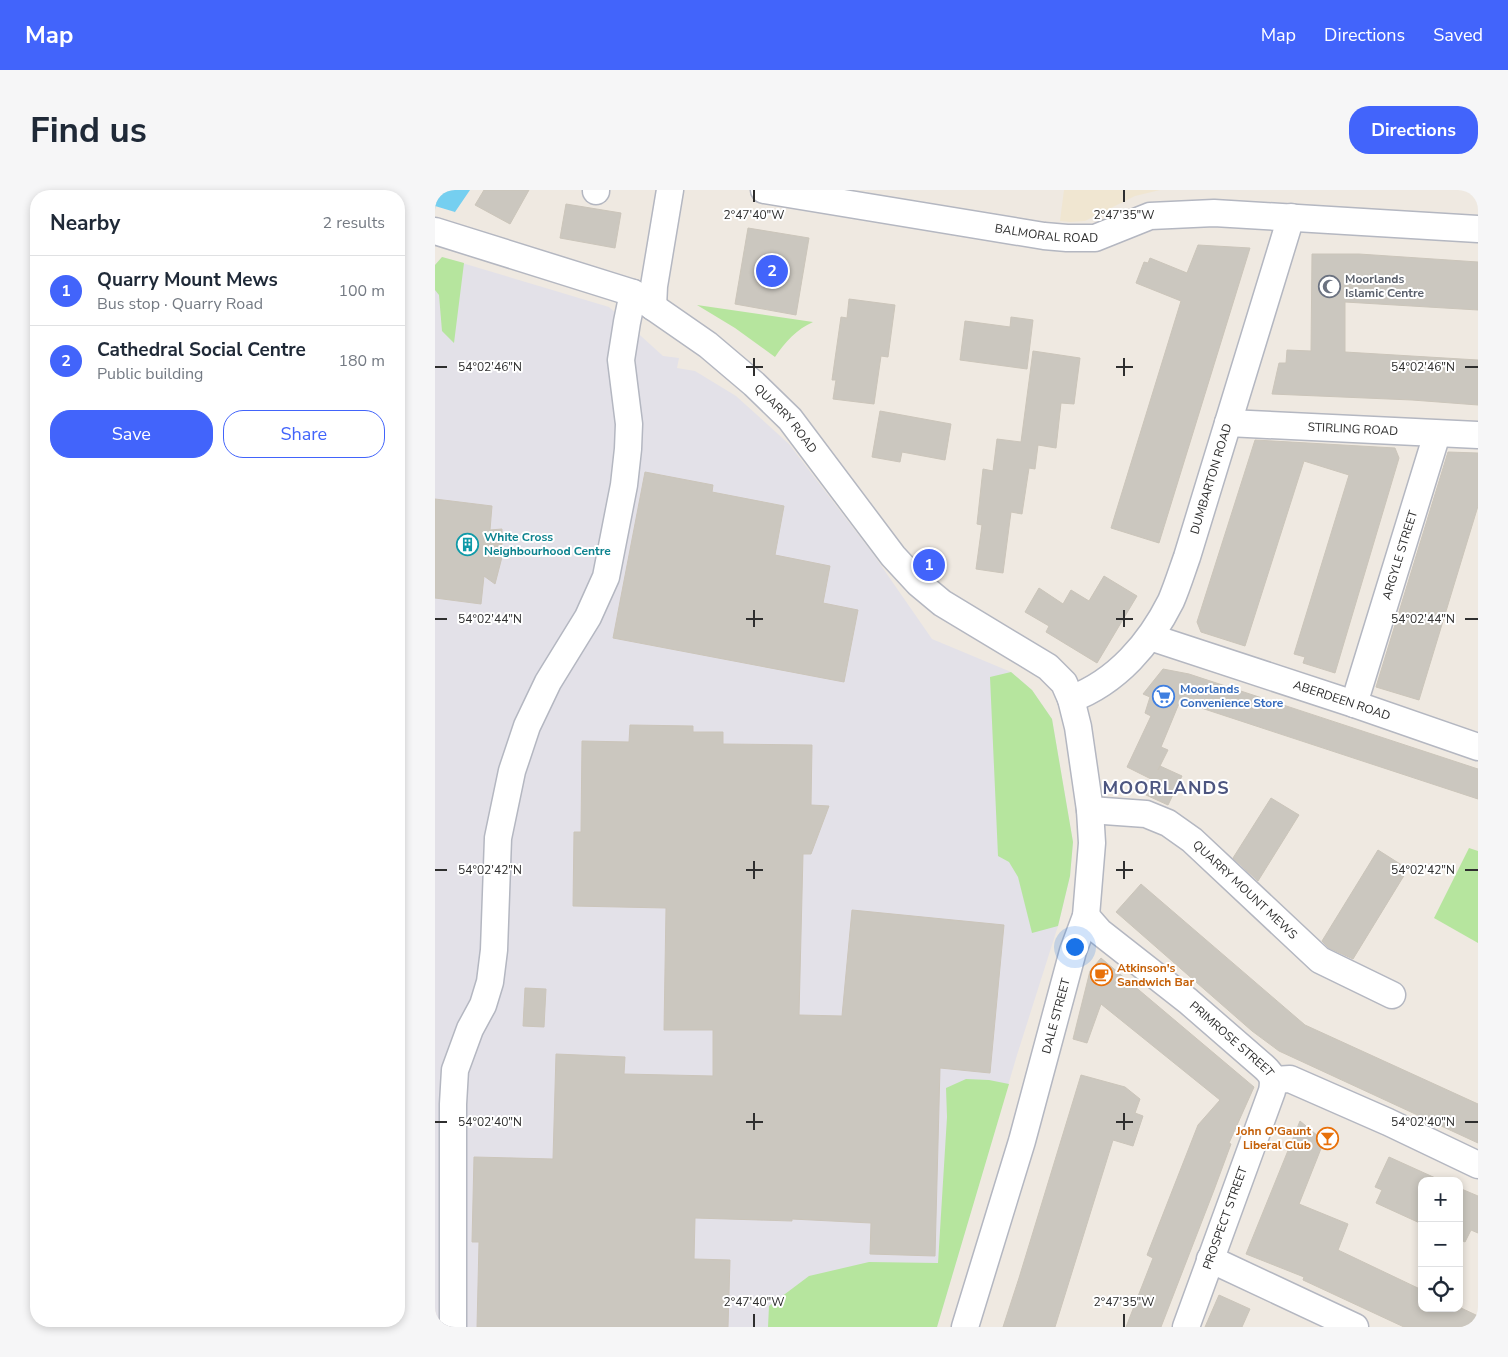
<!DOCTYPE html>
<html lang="en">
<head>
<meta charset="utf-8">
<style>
  :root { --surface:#fff; --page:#f6f6f7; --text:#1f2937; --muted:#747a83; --line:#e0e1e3; --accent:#4264fb }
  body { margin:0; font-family:"Nunito Sans",sans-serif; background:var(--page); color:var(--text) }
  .controls { position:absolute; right:15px; bottom:15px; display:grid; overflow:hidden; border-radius:10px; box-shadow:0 2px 8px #0003 }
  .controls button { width:45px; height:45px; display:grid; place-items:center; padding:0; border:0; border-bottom:1px solid var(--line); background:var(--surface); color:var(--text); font:25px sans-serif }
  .you { position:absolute; left:639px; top:756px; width:18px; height:18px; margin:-12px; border:4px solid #fff; border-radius:50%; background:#1a73e8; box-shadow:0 0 0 8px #1a73e833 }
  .badge { display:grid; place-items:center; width:32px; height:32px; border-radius:50%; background:var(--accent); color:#fff; font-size:16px; font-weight:700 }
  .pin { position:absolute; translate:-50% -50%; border:2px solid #fff; box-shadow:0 1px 5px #0006 }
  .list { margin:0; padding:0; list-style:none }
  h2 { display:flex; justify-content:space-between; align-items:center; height:65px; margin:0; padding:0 20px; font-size:21px }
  h2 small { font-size:16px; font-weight:400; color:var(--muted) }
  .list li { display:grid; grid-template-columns:32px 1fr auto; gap:15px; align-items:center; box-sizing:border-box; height:70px; padding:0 20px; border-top:1px solid var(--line) }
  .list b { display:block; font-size:19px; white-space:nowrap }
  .list p { margin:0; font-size:16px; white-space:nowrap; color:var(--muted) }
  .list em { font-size:16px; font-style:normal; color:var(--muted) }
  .actions { display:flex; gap:10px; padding:15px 20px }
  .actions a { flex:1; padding:11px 0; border:1px solid var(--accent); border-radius:20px; text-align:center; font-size:18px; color:var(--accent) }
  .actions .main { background:var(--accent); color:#fff }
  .icon { flex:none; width:28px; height:28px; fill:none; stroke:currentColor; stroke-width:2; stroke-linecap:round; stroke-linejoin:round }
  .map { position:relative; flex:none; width:1043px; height:1137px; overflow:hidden; border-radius:20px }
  header { display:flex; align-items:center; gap:30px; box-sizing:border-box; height:70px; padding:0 25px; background:var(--accent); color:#fff }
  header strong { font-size:24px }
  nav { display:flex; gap:28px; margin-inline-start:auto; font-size:18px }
  .intro { display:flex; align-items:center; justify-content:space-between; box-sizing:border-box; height:120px; padding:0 30px }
  h1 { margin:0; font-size:35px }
  .button { padding:12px 22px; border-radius:20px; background:var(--accent); color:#fff; font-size:18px; font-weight:700 }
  main { display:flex; gap:30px; padding:0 30px }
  aside { flex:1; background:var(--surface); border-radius:20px; box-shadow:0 2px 8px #0003 }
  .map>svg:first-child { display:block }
  .industrial { fill:#e3e1e8 }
  .education { fill:#f0e6d1 }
  .green { fill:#b6e59e }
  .water { fill:#75cff0 }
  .pier { fill:#efe9e1 }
  .building { fill:#cbc7bf; stroke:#cbc5ba }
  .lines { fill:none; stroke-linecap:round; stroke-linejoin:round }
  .street-casing { stroke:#b4b7c1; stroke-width:29 }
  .street { stroke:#fff; stroke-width:26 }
  .ticks { fill:none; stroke:#2e2e2e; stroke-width:2 }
  .labels { text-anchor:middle; stroke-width:4; stroke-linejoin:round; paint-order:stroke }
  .street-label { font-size:12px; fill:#2e2e2e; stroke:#fff }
  .worship-label { font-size:12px; font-weight:bold; fill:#5b616d; stroke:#fff; text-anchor:start }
  .culture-label { font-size:12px; font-weight:bold; fill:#0d838f; stroke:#fff; text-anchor:start }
  .shop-label { font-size:12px; font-weight:bold; fill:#366cbe; stroke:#fff; text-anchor:start }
  .food-label { font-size:12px; font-weight:bold; fill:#c56008; stroke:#fff; text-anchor:start }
  .district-label { font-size:18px; font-weight:bold; letter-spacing:1px; fill:#4d5680; stroke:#fff }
  .ticks-label { font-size:12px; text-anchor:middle; fill:#2e2e2e; stroke:#fff; stroke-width:4; stroke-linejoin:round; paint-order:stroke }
</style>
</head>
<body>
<header>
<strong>Map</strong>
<nav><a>Map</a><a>Directions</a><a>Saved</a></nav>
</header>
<div class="intro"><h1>Find us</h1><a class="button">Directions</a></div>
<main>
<aside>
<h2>Nearby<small>2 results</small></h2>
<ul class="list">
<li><span class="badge">1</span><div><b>Quarry Mount Mews</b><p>Bus stop · Quarry Road</p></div><em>100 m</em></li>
<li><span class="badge">2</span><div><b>Cathedral Social Centre</b><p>Public building</p></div><em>180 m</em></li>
</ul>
<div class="actions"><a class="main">Save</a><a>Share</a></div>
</aside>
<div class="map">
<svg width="1043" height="1137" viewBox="0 0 1043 1137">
  <rect width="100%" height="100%" fill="#efe9e1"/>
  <path class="industrial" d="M7 67 174 117 228 166 244 168 242 178 260 181 301 206 354 254 438 364 497 449 576 482 597 500 617 529 638 652 635 686 623 736 582 865 502 1137H0V75Z"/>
  <path class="education" d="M629 0H725L700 6 650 31 635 32 625 31Z"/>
  <g class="green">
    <path d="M7 67 29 73 19 153 7 141 4 105 0 100V75Z"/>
    <path d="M262 115 378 132C362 139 350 152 340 167L300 138Z"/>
    <path d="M576 482 597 500 617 529 638 652 635 686 623 736 597 743 583 687 574 672 563 666 555 487Z"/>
    <path d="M1034 658 1043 661V753L999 728Z"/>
    <path d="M531 889 554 890 574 894 502 1137H333L334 1116 374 1086 434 1072 503 1073 512 927 511 898Z"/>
  </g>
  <path class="water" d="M0 0H35L20 22 9 26 0 37Z"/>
  <path class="pier" d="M0 16 20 22 17 26 10 28 0 39Z"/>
  <g class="building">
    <path d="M49 0H94L75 34 40 15Z"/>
    <path d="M131 14 186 23 180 58 125 48Z"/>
    <path d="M313 38 374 48 361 125 300 114Z"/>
    <path d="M763 55 815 58 724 353 676 338 746 111 701 93 709 72 713 73 715 68 752 83Z"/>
    <path d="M877 64H924L1043 72V120L910 112V162L1043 170V215L977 210 837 204 844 173H851L852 160 876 161Z"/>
    <path d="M414 109 460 115 453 167 446 166 439 214 398 209 401 190H397L406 127 412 128Z"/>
    <path d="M576 127 598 130 592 179 525 170 530 131 575 137Z"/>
    <path d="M598 161 645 168 639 214 626 213 621 258 603 255 600 279 594 278 587 324 576 322 568 383 541 379 547 335 542 334 548 279 558 281 562 249 586 252Z"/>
    <path d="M445 221 516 234 510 270 467 262 465 272 437 267Z"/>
    <path d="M820 250 960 258 964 268 900 483 868 473 870 467 859 464 914 285 869 271 810 456 766 442 762 432Z"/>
    <path d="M1013 262 1043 263V316L984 510 941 497Z"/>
    <path d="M210 282 278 295 277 302 349 316 340 365 395 376 388 413 423 420 409 492 178 448Z"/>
    <path d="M0 309 57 316 55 340 67 339V367L60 394 49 386 46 414 0 408Z"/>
    <path d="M669 386 702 406 662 473 611 442 614 436 590 422 604 398 628 414 636 400 654 411Z"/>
    <path d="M728 479 754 484 1043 579V609L745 511 726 557 733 560 723 580 725 576 747 586 733 615 711 605 718 590 692 577 716 526 710 523 715 507 708 504Z"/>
    <path d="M195 535 258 536V542H288V554L377 555 376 615 394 616 376 664H368L364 825 407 826 417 720 569 735 555 883 505 878 500 1066 435 1064 436 1033 357 1029V1031L260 1028 259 1069 295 1070 293 1137H42L44 1052H37L39 967 118 969 121 864 190 867 189 884 278 886V840H229L231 718 138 716 139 642H146L147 551 194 552Z"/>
    <path d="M836 608 864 625 823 691 798 668Z"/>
    <path d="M943 660 973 679 918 769 894 758 887 751Z"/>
    <path d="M706 694 870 835 1043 914V953L844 861 817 841 681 722Z"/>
    <path d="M666 768 819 897 794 953 796 954 779 1000 726 1137H691L718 1068 712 1065 763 935 785 910 666 814 652 853 638 849 655 781Z"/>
    <path d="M90 798 111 799 109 837 88 836Z"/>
    <path d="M646 885 690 897 705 909 700 923 708 926 698 956 678 950 620 1137H568L584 1088Z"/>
    <path d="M865 931 889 951 864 1014 913 1034 903 1060 987 1100V1118L1024 1117 1043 1126V1137H969L868 1090 869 1087 811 1064Z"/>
    <path d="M954 967 1007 991H987V1034L941 1013 947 1000 940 997Z"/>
    <path d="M1024 998 1043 1006V1043L1036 1040 1030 1052 1024 1049Z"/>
    <path d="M784 1105 815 1119 807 1137H770Z"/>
  </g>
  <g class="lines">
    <defs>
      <g id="street">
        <path id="s1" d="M329 0 609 46 632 48H660L715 26 779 23 1043 39"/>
        <path d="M161 1V0"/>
        <path id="s2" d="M0 41 198 103 273 155 319 194 355 229 458 366 483 393 507 413 613 477 629 493 636 509 643 537 655 620 657 653 651 726 638 761 587 951 530 1137"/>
        <path d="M218 117 219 96 235 0"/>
        <path id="s3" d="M793 233 1043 245"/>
        <path id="s4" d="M715 447 919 514 1043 557"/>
        <path id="s5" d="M636 509C682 492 715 453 736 411 742 397 747 381 752 367L856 27"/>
        <path id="s6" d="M919 514 1002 244"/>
        <path id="s7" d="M655 620 711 624 733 633 757 650 885 770 957 805"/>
        <path id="s8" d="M651 726 665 742 753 811 829 877C838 885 839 890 837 901L751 1137"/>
        <path d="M839 890 855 889 953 932 1043 975"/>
        <path d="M775 1069 920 1137"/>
        <path d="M18 1137V914L20 880 35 839 48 815 55 792 59 760 63 648 77 581 92 536 113 492 153 427 171 387 189 295 193 259 194 234 186 170 192 132 198 103"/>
      </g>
    </defs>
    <use href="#street" class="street-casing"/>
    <use href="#street" class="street"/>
  </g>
  <path class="ticks" d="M319 0V12M689 0V12M319 168V186M689 168V186M0 177H12M311 177H328M681 177H698M1030 177H1043M319 420V437M689 420V437M0 429H12M311 429H328M681 429H698M1030 429H1043M319 671V689M689 671V689M0 680H12M311 680H328M681 680H698M1030 680H1043M319 923V940M689 923V940M0 932H12M311 932H328M681 932H698M1030 932H1043M319 1124V1137M689 1124V1137"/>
  <defs>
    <symbol id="mosque-ring" viewBox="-11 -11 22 22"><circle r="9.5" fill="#fff" stroke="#6b7280" stroke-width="1.5"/><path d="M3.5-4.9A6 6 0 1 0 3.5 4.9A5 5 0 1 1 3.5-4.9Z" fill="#6b7280"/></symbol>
    <symbol id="building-ring" viewBox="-11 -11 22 22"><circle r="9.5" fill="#fff" stroke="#0f9aa8" stroke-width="1.5"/><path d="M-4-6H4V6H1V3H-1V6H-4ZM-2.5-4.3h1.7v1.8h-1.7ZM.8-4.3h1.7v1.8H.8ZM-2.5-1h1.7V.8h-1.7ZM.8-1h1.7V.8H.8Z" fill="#0f9aa8"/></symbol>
    <symbol id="supermarket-ring" viewBox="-11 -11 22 22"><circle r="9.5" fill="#fff" stroke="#3f7fe0" stroke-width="1.5"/><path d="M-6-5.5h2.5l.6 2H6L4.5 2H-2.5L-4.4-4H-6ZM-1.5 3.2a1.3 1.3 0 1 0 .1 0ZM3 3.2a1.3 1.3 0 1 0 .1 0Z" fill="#3f7fe0"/></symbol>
    <symbol id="cafe-ring" viewBox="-11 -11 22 22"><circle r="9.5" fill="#fff" stroke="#e8710a" stroke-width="1.5"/><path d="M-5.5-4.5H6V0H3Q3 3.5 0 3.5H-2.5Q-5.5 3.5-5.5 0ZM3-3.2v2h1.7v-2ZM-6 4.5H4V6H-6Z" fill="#e8710a"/></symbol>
    <symbol id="bar-ring" viewBox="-11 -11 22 22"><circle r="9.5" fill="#fff" stroke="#e8710a" stroke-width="1.5"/><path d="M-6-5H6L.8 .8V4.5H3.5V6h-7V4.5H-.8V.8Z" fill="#e8710a"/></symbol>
  </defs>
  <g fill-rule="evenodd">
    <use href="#mosque-ring" x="882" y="84" width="25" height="25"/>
    <use href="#building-ring" x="20" y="342" width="25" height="25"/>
    <use href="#supermarket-ring" x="716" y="494" width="25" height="25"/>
    <use href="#cafe-ring" x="654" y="772" width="25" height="25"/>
    <use href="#bar-ring" x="880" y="936" width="25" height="25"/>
  </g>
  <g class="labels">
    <g class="street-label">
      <text dy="4" stroke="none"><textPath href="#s1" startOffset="286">BALMORAL ROAD</textPath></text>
      <text dy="4" stroke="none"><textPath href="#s2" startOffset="406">QUARRY ROAD</textPath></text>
      <text dy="4" stroke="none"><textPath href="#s3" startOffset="125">STIRLING ROAD</textPath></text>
      <text dy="4" stroke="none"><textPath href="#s5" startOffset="272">DUMBARTON ROAD</textPath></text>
      <text dy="4" stroke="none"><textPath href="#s6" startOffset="156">ARGYLE STREET</textPath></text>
      <text dy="4" stroke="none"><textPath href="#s4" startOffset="202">ABERDEEN ROAD</textPath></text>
      <text dy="4" stroke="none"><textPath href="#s7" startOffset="182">QUARRY MOUNT MEWS</textPath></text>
      <text transform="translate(621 826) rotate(-75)" y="4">DALE STREET</text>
      <text dy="4" stroke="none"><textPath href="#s8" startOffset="191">PRIMROSE STREET</textPath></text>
      <text transform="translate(790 1028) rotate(-70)" y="4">PROSPECT STREET</text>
    </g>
    <g class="worship-label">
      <text x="910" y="93">Moorlands<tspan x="910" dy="14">Islamic Centre</tspan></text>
    </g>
    <g class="culture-label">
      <text x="49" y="351">White Cross<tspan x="49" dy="14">Neighbourhood Centre</tspan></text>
    </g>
    <g class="shop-label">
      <text x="745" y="503">Moorlands<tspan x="745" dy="14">Convenience Store</tspan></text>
    </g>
    <g class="food-label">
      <text x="682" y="782">Atkinson's<tspan x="682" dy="14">Sandwich Bar</tspan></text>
      <text x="876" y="945" text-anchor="end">John O'Gaunt<tspan x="876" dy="14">Liberal Club</tspan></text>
    </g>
    <g class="district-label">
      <text x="731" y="604">MOORLANDS</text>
    </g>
  </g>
  <g class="ticks-label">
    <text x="319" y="29">2°47'40"W</text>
    <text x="689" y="29">2°47'35"W</text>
    <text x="55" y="181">54°02'46"N</text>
    <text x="988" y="181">54°02'46"N</text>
    <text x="55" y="433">54°02'44"N</text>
    <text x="988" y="433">54°02'44"N</text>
    <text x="55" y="684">54°02'42"N</text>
    <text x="988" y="684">54°02'42"N</text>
    <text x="55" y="936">54°02'40"N</text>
    <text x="988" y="936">54°02'40"N</text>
    <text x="319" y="1116">2°47'40"W</text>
    <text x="689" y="1116">2°47'35"W</text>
  </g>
</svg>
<div class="controls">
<button>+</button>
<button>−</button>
<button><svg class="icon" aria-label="locate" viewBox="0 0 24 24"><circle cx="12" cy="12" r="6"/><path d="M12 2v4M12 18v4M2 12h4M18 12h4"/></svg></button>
</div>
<div class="you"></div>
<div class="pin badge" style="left:494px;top:375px">1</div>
<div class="pin badge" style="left:337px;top:81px">2</div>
</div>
</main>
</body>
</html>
